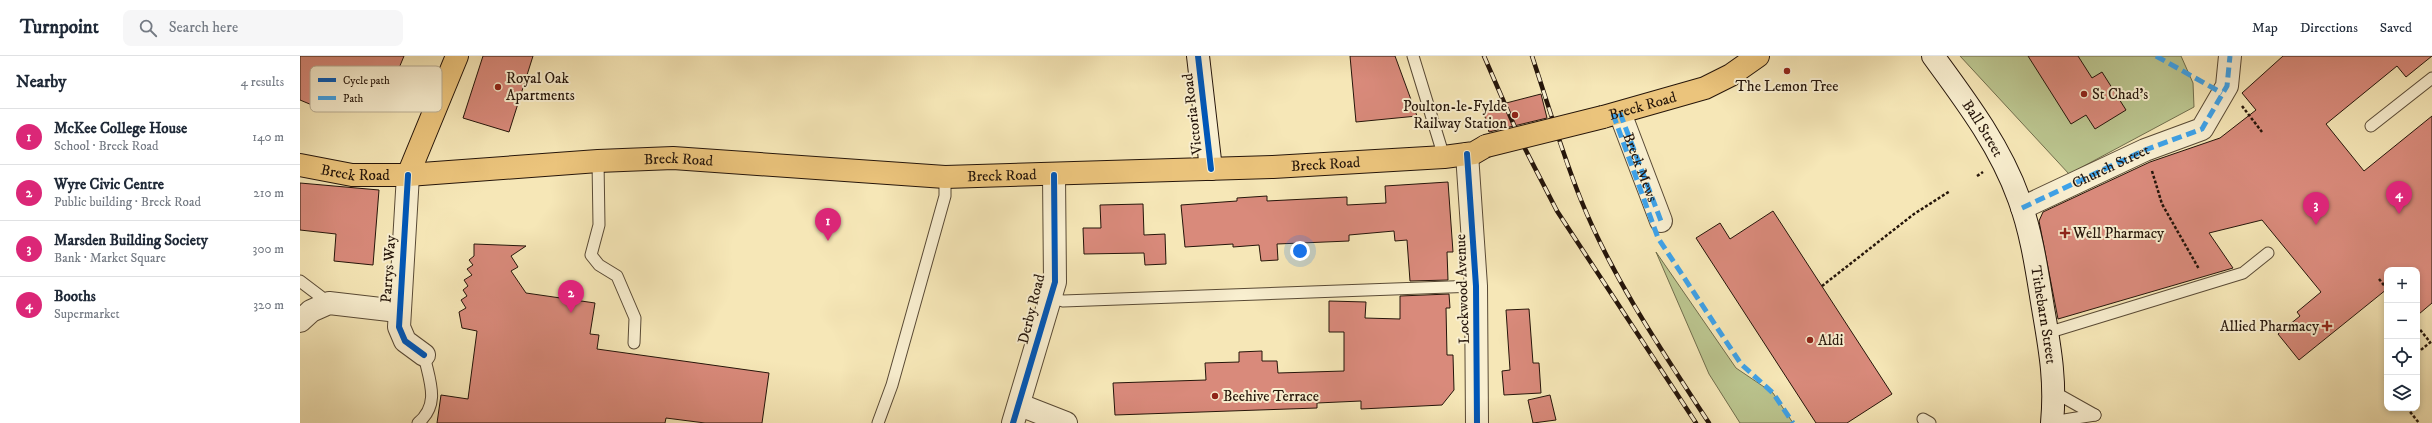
<!DOCTYPE html>
<html lang="en">
<head>
<meta charset="utf-8">
<style>
  :root { --surface:#fff; --page:#f6f6f7; --text:#1f2937; --muted:#747a83; --line:#e0e1e3; --accent:#db2777 }
  body { margin:0; font-family:"IM FELL DW Pica",serif; background:var(--page); color:var(--text) }
  .controls { position:absolute; right:12px; bottom:12px; display:grid; overflow:hidden; border-radius:8px; box-shadow:0 2px 6px #0003 }
  .controls button { width:36px; height:36px; display:grid; place-items:center; padding:0; border:0; border-bottom:1px solid var(--line); background:var(--surface); color:var(--text); font:20px sans-serif }
  .you { position:absolute; left:1000px; top:195px; width:14px; height:14px; margin:-10px; border:3px solid #fff; border-radius:50%; background:#1a73e8; box-shadow:0 0 0 6px #1a73e833 }
  .badge { display:grid; place-items:center; width:26px; height:26px; border-radius:50%; background:var(--accent); color:#fff; font-size:13px; font-weight:700 }
  .pin { position:absolute; translate:-50% -33px; filter:drop-shadow(0 1px 2px #0008) }
  .pin::after { content:''; position:absolute; top:21px; width:14px; height:12px; background:inherit; clip-path:polygon(0 0,100% 0,50% 100%) }
  .list { margin:0; padding:0; list-style:none }
  h2 { display:flex; justify-content:space-between; align-items:center; height:52px; margin:0; padding:0 16px; font-size:17px }
  h2 small { font-size:13px; font-weight:400; color:var(--muted) }
  .list li { display:grid; grid-template-columns:26px 1fr auto; gap:12px; align-items:center; box-sizing:border-box; height:56px; padding:0 16px; border-top:1px solid var(--line) }
  .list b { display:block; font-size:15px; white-space:nowrap }
  .list p { margin:0; font-size:13px; white-space:nowrap; color:var(--muted) }
  .list em { font-size:13px; font-style:normal; color:var(--muted) }
  .icon { flex:none; width:22px; height:22px; fill:none; stroke:currentColor; stroke-width:2; stroke-linecap:round; stroke-linejoin:round }
  .map { position:relative; flex:none; width:2132px; height:367px; overflow:hidden }
  header { display:flex; align-items:center; gap:24px; box-sizing:border-box; height:56px; padding:0 20px; background:var(--surface); border-bottom:1px solid var(--line) }
  header strong { font-size:19px }
  nav { display:flex; gap:22px; margin-inline-start:auto; font-size:14px }
  .search { width:280px; height:36px; background:var(--page); display:flex; align-items:center; gap:10px; box-sizing:border-box; padding:0 14px; border-radius:8px; color:var(--muted); font-size:15px }
  main { display:flex }
  aside { flex:1; background:var(--surface) }
  .map>svg:first-child { display:block }
  .green { fill:#bbc58f; stroke:#706d4c }
  .building { fill:#d98a7b; stroke:#25150a }
  .lines { fill:none; stroke-linecap:round; stroke-linejoin:round }
  .lane-casing { stroke:#594a35; stroke-width:13 }
  .street-casing { stroke:#594a35; stroke-width:24 }
  .secondary-casing { stroke:#25150a; stroke-width:24 }
  .primary-casing { stroke:#25150a; stroke-width:24 }
  .path { stroke:#25150a; stroke-width:2.5; stroke-dasharray:3 2; stroke-linecap:butt }
  .lane { stroke:#f9efd0; stroke-width:11 }
  .street { stroke:#f9efd0; stroke-width:22 }
  .secondary { stroke:#f9efd0; stroke-width:22 }
  .primary { stroke:#ebc47c; stroke-width:22 }
  .rail-casing { stroke:#25150a; stroke-width:4.5 }
  .rail { stroke:#f9efd0; stroke-width:3; stroke-dasharray:9; stroke-linecap:butt }
  .primary-bridge-casing { stroke:#25150a; stroke-width:24; stroke-linecap:butt }
  .primary-bridge { stroke:#ebc47c; stroke-width:22 }
  .quiet { stroke:#3ea2e9; stroke-width:5; stroke-dasharray:10 5; stroke-linecap:butt }
  .cycleway-casing { stroke:#f9efd0; stroke-width:8 }
  .cycleway { stroke:#0057b8; stroke-width:6 }
  .poi-dot { fill:#8f2418; stroke:#f9efd0; stroke-width:1.5 }
  .labels { text-anchor:middle; stroke-width:4; stroke-linejoin:round; paint-order:stroke }
  .poi-label { font-size:15px; fill:#25150a; stroke:#f9efd0; text-anchor:start }
  .street-label { font-size:15px; fill:#25150a; stroke:#f9efd0 }
  .key { fill:#f9efd0; stroke:#b9ae95; stroke-width:1 }
  .key-label { font-size:11px; fill:#25150a }
</style>
</head>
<body>
<header>
<strong>Turnpoint</strong>
<div class="search"><svg class="icon" aria-label="search" viewBox="0 0 24 24"><circle cx="10" cy="10" r="6"/><path d="M15 15l6 6"/></svg>Search here</div>
<nav><a>Map</a><a>Directions</a><a>Saved</a></nav>
</header>
<main>
<aside>
<h2>Nearby<small>4 results</small></h2>
<ul class="list">
<li><span class="badge">1</span><div><b>McKee College House</b><p>School · Breck Road</p></div><em>140 m</em></li>
<li><span class="badge">2</span><div><b>Wyre Civic Centre</b><p>Public building · Breck Road</p></div><em>210 m</em></li>
<li><span class="badge">3</span><div><b>Marsden Building Society</b><p>Bank · Market Square</p></div><em>300 m</em></li>
<li><span class="badge">4</span><div><b>Booths</b><p>Supermarket</p></div><em>320 m</em></li>
</ul>
</aside>
<div class="map">
<svg width="2132" height="367" viewBox="0 0 2132 367">
  <rect width="100%" height="100%" fill="#f6e7b7"/>
  <filter id="stains"><feTurbulence type="fractalNoise" baseFrequency=".005" numOctaves="4"/><feColorMatrix values="0 0 0 0 .2 0 0 0 0 .09 0 0 0 0 .02 0 0 0 .5 -.17"/></filter>
  <radialGradient id="worn" r=".72"><stop offset=".6" stop-color="#630" stop-opacity="0"/><stop offset="1" stop-color="#630" stop-opacity=".3"/></radialGradient>
  <g class="green">
    <path d="M1660 0H1881L1893 27 1894 51 1769 118Z"/>
    <path d="M1356 196 1436 312 1473 337 1493 367H1440L1409 318Z"/>
  </g>
  <g class="building">
    <path d="M0 0H104L92 29 74 47 51 55 24 54 0 44Z"/>
    <path d="M183 0H233L209 76 163 62Z"/>
    <path d="M1050 0H1095L1117 60 1056 66Z"/>
    <path d="M1728 0H1778L1792 22 1802 16 1826 54 1795 73 1786 59 1771 68Z"/>
    <path d="M1983 0H2132L2106 21 2097 10 2026 68 2064 115 2132 60V247L2119 258 2117 256V214H2087V233L1999 304 1978 278 2000 260 1997 256 2021 236 1962 164 1909 177 1933 212 1758 263 1739 165 1743 156 1850 106 1920 82 1956 54 1942 37Z"/>
    <path d="M1241 38 1247 62 1189 76 1183 53Z"/>
    <path d="M1148 126 1153 196H1147L1148 224 1110 225 1107 184 1095 185 1094 175 1049 179V185L977 188 978 204 961 205 959 189 933 191V188L885 191 881 149 937 145V142L967 140V145L1047 141V149L1086 147 1085 130Z"/>
    <path d="M0 127 79 134 73 209 34 205 36 178 0 174Z"/>
    <path d="M843 148 844 179 865 178 866 208 845 209 844 197 784 198 783 172H801L800 149Z"/>
    <path d="M1473 155 1592 338 1547 367H1516L1396 182 1420 167 1430 183Z"/>
    <path d="M174 188 226 190 211 200 218 211 211 215 226 237 295 247 290 278 299 279 297 293 469 317 462 367H405L366 362 365 367H137L141 339 168 343 177 275 162 272 159 256 166 252 161 244 167 240 163 234 168 230 164 224 172 219 167 213 173 209 169 204 174 200Z"/>
    <path d="M1149 238 1150 252H1146L1147 299H1153L1154 334 1142 349 1061 353V345L1017 347V352L815 359 813 327 906 324 905 307 939 306V296L962 295V305H977L978 317 1044 315V276H1029V245L1066 246 1065 262 1100 263V240Z"/>
    <path d="M1229 253 1233 307H1239L1241 337 1204 339 1202 315 1210 314 1206 254Z"/>
    <path d="M1250 339 1256 364 1233 367 1228 344Z"/>
  </g>
  <g class="lines">
    <defs>
      <g id="lane">
        <path d="M1113 0 1144 101"/>
        <path d="M2071 70 2132 22"/>
        <path d="M298 105 299 169 291 199 299 209 317 220 335 262 334 287"/>
        <path d="M0 225 29 247"/>
        <path d="M749 241 763 245 1176 230"/>
        <path d="M1747 277 1943 217 1968 197"/>
        <path d="M1754 336 1795 359"/>
        <path d="M1623 363 1630 367"/>
        <path d="M1752 366 1795 359"/>
        <path d="M118 367C141 348 129 324 124 299"/>
        <path d="M578 367 592 329 645 140V121"/>
      </g>
      <g id="street">
        <path id="s1" d="M1320 57 1361 165"/>
        <path d="M1167 98 1176 230 1177 367"/>
        <path d="M108 119 99 271 105 285 124 299"/>
        <path d="M1722 152 1845 94 1902 73 1927 30 1930 0"/>
        <path d="M0 265 11 255 29 247 98 255"/>
        <path d="M720 349 766 367"/>
        <path d="M713 367 755 226 754 119"/>
      </g>
      <g id="secondary">
        <path d="M898 0 911 113"/>
        <path id="s2" d="M1633 0C1666 45 1700 90 1719 143 1732 178 1737 216 1743 252 1750 293 1756 325 1752 367"/>
      </g>
      <g id="primary">
        <path id="s3" d="M1303 61 1405 32 1431 19 1458 0"/>
        <path id="s4" d="M0 109 52 119H108L298 105 373 102 645 121 973 111 1144 101 1174 97 1186 90"/>
        <path d="M108 119 157 0"/>
      </g>
    </defs>
    <use href="#lane" class="lane-casing"/>
    <use href="#street" class="street-casing"/>
    <use href="#secondary" class="secondary-casing"/>
    <use href="#primary" class="primary-casing"/>
    <g class="path">
      <path d="M1942 50 1962 76"/>
      <path d="M1852 115 1862 148 1899 213"/>
      <path d="M1677 120 1683 116"/>
      <path d="M2079 223 2087 233"/>
      <path d="M1522 230 1614 158 1650 135"/>
      <path d="M2117 270 2130 286"/>
      <path d="M2117 297 2132 285"/>
      <path d="M2087 321 2084 323 2087 327"/>
      <path d="M2107 352 2119 367"/>
    </g>
    <use href="#lane" class="lane"/>
    <use href="#street" class="street"/>
    <use href="#secondary" class="secondary"/>
    <use href="#primary" class="primary"/>
    <defs>
      <g id="rail">
        <path d="M1184 0 1220 83 1257 155 1396 367"/>
        <path d="M1232 0C1248 48 1262 97 1281 144 1313 223 1362 295 1409 367"/>
      </g>
    </defs>
    <use href="#rail" class="rail-casing"/>
    <use href="#rail" class="rail"/>
    <defs>
      <path id="primary-bridge" d="M1186 90 1303 61"/>
    </defs>
    <use href="#primary-bridge" class="primary-bridge-casing"/>
    <use href="#primary-bridge" class="primary-bridge"/>
    <g class="quiet">
      <path d="M1856 0 1922 37"/>
      <path d="M1320 57 1361 165"/>
      <path d="M1313 58 1358 182 1441 308 1473 337 1493 367"/>
      <path id="s5" d="M1722 152 1845 94 1902 73 1927 30 1930 0"/>
    </g>
    <defs>
      <g id="cycleway">
        <path d="M898 0 911 113"/>
        <path d="M1167 98 1176 230 1177 367"/>
        <path d="M108 119 99 271 105 285 124 299"/>
        <path d="M713 367 755 226 754 119"/>
      </g>
    </defs>
    <use href="#cycleway" class="cycleway-casing"/>
    <use href="#cycleway" class="cycleway"/>
  </g>
  <g class="poi-dot">
    <circle cx="1487" cy="15" r="4"/>
    <circle cx="198" cy="31" r="4"/>
    <circle cx="1784" cy="38" r="4"/>
    <circle cx="1215" cy="59" r="4"/>
    <path d="M1763 171h4v4h4v4h-4v4h-4v-4h-4v-4h4z"/>
    <path d="M2025 264h4v4h4v4h-4v4h-4v-4h-4v-4h4z"/>
    <circle cx="1510" cy="284" r="4"/>
    <circle cx="915" cy="340" r="4"/>
  </g>
  <g class="labels">
    <g class="poi-label">
      <text x="206" y="27">Royal Oak<tspan x="206" dy="17">Apartments</tspan></text>
      <text x="1487" y="35" text-anchor="middle">The Lemon Tree</text>
      <text x="1792" y="43">St Chad's</text>
      <text x="1207" y="55" text-anchor="end">Poulton-le-Fylde<tspan x="1207" dy="17">Railway Station</tspan></text>
      <text x="1773" y="182">Well Pharmacy</text>
      <text x="2019" y="275" text-anchor="end">Allied Pharmacy</text>
      <text x="1518" y="289">Aldi</text>
      <text x="923" y="345">Beehive Terrace</text>
    </g>
    <g class="street-label">
      <text dy="5" stroke="none"><textPath href="#s3" startOffset="41">Breck Road</textPath></text>
      <text transform="translate(892 58) rotate(-97)" y="5">Victoria Road</text>
      <text dy="5" stroke="none"><textPath href="#s2" startOffset="88">Ball Street</textPath></text>
      <text dy="5" stroke="none"><textPath href="#s4" startOffset="380">Breck Road</textPath></text>
      <text dy="5" stroke="none"><textPath href="#s4" startOffset="1028">Breck Road</textPath></text>
      <text dy="5" stroke="none"><textPath href="#s5" startOffset="98">Church Street</textPath></text>
      <text dy="5" stroke="none"><textPath href="#s1" startOffset="58">Breck Mews</textPath></text>
      <text dy="5" stroke="none"><textPath href="#s4" startOffset="56">Breck Road</textPath></text>
      <text dy="5" stroke="none"><textPath href="#s4" startOffset="704">Breck Road</textPath></text>
      <text transform="translate(88 213) rotate(-86)" y="5">Parrys Way</text>
      <text transform="translate(1162 233) rotate(-92)" y="5">Lockwood Avenue</text>
      <text transform="translate(731 253) rotate(-76)" y="5">Derby Road</text>
      <text dy="5" stroke="none"><textPath href="#s2" startOffset="286">Tithebarn Street</textPath></text>
    </g>
  </g>
  <rect x="10" y="10" width="132" height="46" rx="6" class="key"/>
  <rect x="18" y="22" width="18" height="4" fill="#0057b8"/>
  <rect x="18" y="40" width="18" height="4" fill="#3ea2e9"/>
  <g class="key-label">
    <text x="43" y="28">Cycle path</text>
    <text x="43" y="46">Path</text>
  </g>
  <rect width="100%" height="100%" filter="url(#stains)"/>
  <rect width="100%" height="100%" fill="url(#worn)"/>
</svg>
<div class="controls">
<button>+</button>
<button>−</button>
<button><svg class="icon" aria-label="locate" viewBox="0 0 24 24"><circle cx="12" cy="12" r="6"/><path d="M12 2v4M12 18v4M2 12h4M18 12h4"/></svg></button>
<button><svg class="icon" aria-label="layers" viewBox="0 0 24 24"><path d="M12 4l9 5-9 5-9-5zM3 14l9 5 9-5"/></svg></button>
</div>
<div class="you"></div>
<div class="pin badge" style="left:528px;top:185px">1</div>
<div class="pin badge" style="left:271px;top:257px">2</div>
<div class="pin badge" style="left:2016px;top:169px">3</div>
<div class="pin badge" style="left:2099px;top:158px">4</div>
</div>
</main>
</body>
</html>
